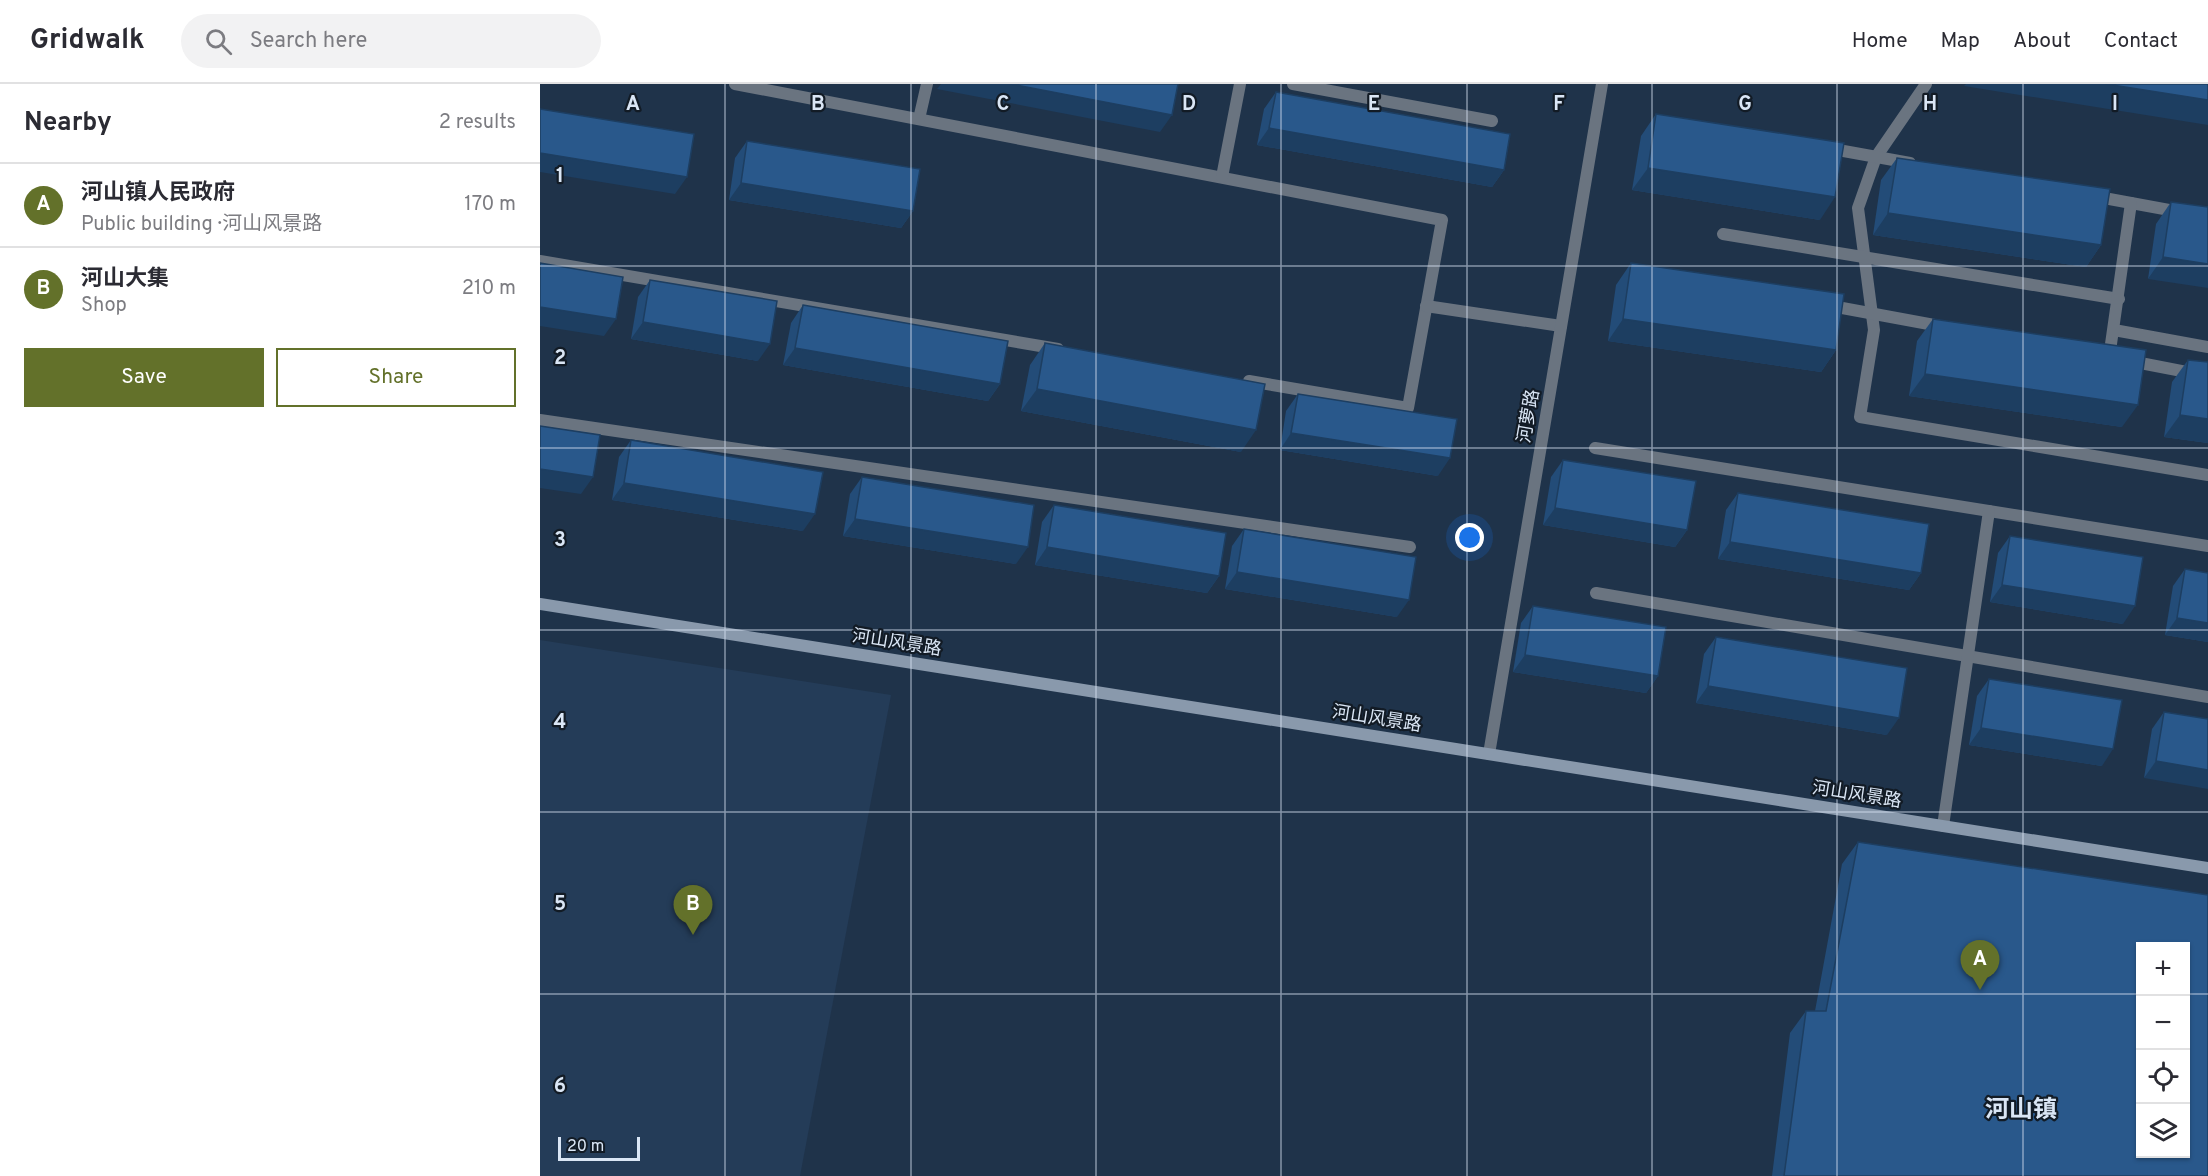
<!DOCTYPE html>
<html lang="en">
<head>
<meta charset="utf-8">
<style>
  :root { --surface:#fff; --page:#f2f2f3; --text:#2b2b33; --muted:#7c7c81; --line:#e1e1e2; --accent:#63712a }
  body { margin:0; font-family:Overpass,"Noto Sans SC",sans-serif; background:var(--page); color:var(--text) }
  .controls { position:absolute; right:18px; bottom:18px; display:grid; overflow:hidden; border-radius:0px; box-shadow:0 2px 4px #0004 }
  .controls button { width:54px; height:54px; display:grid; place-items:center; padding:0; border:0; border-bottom:2px solid var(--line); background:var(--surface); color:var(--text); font:30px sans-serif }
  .scale { position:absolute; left:18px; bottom:15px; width:82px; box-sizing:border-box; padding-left:6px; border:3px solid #dae6f5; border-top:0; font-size:16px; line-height:21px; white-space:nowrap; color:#dae6f5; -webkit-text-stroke:4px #121b25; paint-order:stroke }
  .you { position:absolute; left:930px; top:454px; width:21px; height:21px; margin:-15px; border:4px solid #fff; border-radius:50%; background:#1a73e8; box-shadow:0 0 0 9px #1a73e833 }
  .badge { display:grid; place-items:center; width:39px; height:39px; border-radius:50%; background:var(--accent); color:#fff; font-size:20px; font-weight:700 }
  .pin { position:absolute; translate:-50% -50px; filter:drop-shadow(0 2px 3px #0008) }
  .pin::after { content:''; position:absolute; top:32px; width:21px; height:18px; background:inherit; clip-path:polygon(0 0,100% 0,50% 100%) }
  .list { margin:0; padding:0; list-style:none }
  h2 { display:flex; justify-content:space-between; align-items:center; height:78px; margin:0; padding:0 24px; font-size:26px }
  h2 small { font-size:20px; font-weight:400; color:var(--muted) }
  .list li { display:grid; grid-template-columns:39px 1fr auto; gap:18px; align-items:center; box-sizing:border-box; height:84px; padding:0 24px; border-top:2px solid var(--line) }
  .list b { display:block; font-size:22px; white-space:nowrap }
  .list p { margin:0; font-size:20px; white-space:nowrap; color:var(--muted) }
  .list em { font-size:20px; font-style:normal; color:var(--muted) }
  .actions { display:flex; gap:12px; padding:18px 24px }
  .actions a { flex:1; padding:14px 0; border:2px solid var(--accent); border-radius:0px; text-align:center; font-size:21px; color:var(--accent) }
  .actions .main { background:var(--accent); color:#fff }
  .icon { flex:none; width:33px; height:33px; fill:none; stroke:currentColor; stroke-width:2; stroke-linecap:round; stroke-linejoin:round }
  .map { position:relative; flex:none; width:1668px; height:1092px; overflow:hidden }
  header { display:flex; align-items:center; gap:36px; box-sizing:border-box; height:84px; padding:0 30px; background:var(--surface); border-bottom:2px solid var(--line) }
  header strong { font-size:28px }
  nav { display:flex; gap:33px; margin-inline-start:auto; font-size:21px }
  .search { width:420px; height:54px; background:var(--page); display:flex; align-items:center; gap:15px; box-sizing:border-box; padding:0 21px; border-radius:33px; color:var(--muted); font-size:22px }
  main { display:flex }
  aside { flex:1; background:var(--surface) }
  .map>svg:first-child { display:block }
  .built { fill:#243c58 }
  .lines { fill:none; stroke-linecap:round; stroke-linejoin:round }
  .service { stroke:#6a7480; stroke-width:12 }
  .tertiary { stroke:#6a7480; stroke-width:12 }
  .secondary { stroke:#8999ac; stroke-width:12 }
  .wall { fill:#234c78 }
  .shaded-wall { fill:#1d3e61 }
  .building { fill:#29588b; stroke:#1d3e61; stroke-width:1.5; fill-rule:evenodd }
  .grid { fill:none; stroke:#dae6f5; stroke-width:1.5; stroke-opacity:0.55 }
  .labels { text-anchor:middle; stroke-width:4.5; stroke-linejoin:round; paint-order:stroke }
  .street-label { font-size:18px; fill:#dae6f5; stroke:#121b25 }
  .district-label { font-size:24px; font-weight:bold; fill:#dae6f5; stroke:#121b25 }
  .grid-label { font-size:20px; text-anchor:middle; font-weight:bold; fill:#dae6f5; stroke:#121b25; stroke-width:4.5; stroke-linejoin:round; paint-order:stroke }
</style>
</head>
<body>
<header>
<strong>Gridwalk</strong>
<div class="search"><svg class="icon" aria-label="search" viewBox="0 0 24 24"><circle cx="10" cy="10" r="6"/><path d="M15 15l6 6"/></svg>Search here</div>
<nav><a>Home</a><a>Map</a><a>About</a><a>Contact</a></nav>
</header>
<main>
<aside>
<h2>Nearby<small>2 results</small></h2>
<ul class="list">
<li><span class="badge">A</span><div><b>河山镇人民政府</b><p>Public building · 河山风景路</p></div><em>170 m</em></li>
<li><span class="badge">B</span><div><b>河山大集</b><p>Shop</p></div><em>210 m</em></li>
</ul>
<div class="actions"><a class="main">Save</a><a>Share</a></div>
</aside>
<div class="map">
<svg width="1668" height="1092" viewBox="0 0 1668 1092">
  <rect width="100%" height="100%" fill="#1f334a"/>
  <path class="built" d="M0 556 351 611 260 1092H0Z"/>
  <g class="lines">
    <g class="service">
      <path d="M195 0 902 136 868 324 709 297"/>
      <path d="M753 0 952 37"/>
      <path d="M1386 0 1336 73 1318 124 1334 246 1320 333 1668 391"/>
      <path d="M379 35 387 0"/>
      <path d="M1287 64 1370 79"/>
      <path d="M682 93 700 0"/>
      <path d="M1553 112 1668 133"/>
      <path d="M1183 150 1579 215"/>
      <path d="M0 177 518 265"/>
      <path d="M1286 221 1405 243"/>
      <path d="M886 222 1021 242"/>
      <path d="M1574 246 1668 263"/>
      <path d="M1569 274 1591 119"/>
      <path d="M1590 277 1668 292"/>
      <path d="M0 336 870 463"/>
      <path d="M1055 364 1668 462"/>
      <path d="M1056 509 1668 613"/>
      <path d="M1403 742 1449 427"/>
    </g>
    <path class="tertiary" d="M949 670 1062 0"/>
    <path class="secondary" d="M0 520 1668 784"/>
  </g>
  <g class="wall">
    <path d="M736 8 964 86 952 103 717 61 724 25Z"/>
    <path d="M1116 30 1280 136 1092 106 1101 52Z"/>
    <path d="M207 57 373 127 361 144 189 116 195 74Z"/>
    <path d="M1357 74 1561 161 1546 183 1333 151 1341 96Z"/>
    <path d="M1631 118 1668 123 1608 195 1616 140Z"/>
    <path d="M1091 179 1296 266 1281 288 1068 257 1076 201Z"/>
    <path d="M110 196 218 277 91 255 98 213Z"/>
    <path d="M263 221 460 300 448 317 243 281 251 239Z"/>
    <path d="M1393 235 1582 343 1369 312 1377 257Z"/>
    <path d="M505 259 701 368 481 327 490 281Z"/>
    <path d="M1648 276 1668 359 1624 353 1632 298Z"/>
    <path d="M758 310 898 392 740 366 746 327Z"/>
    <path d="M91 356 263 447 72 416 79 373Z"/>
    <path d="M1023 376 1147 446 1135 463 1003 441 1011 393Z"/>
    <path d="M322 393 476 480 303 452 310 410Z"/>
    <path d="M1198 409 1381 489 1369 506 1178 475 1186 426Z"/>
    <path d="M514 421 679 492 667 509 495 481 502 438Z"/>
    <path d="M704 445 857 533 685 505 692 462Z"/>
    <path d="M1470 452 1583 540 1450 518 1458 469Z"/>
    <path d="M1645 485 1668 558 1625 551 1633 502Z"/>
    <path d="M993 522 1118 592 1106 609 973 588 981 539Z"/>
    <path d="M1176 553 1347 651 1156 619 1164 570Z"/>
    <path d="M1449 595 1562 682 1429 661 1437 612Z"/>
    <path d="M1624 628 1668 635 1604 694 1612 645Z"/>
    <path d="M1318 758 1668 1092H1232L1250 949 1266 927H1275L1302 780Z"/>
  </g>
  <g class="shaded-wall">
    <path d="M401 0H471L632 31 620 48 397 5Z"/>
    <path d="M1426 0H1566L1668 16V41L1424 2Z"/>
    <path d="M729 44 964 86 952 103 717 61Z"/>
    <path d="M0 69 147 93 135 110 0 88Z"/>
    <path d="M1108 84 1295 113 1280 136 1092 106Z"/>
    <path d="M201 99 373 127 361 144 189 116Z"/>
    <path d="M1348 129 1561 161 1546 183 1333 151Z"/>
    <path d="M1623 173 1668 180V204L1608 195Z"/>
    <path d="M0 223 76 235 64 252 0 242Z"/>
    <path d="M1083 235 1296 266 1281 288 1068 257Z"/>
    <path d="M103 238 230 260 218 277 91 255Z"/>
    <path d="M255 264 460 300 448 317 243 281Z"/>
    <path d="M1385 290 1598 321 1582 343 1369 312Z"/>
    <path d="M497 305 716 346 701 368 481 327Z"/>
    <path d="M1640 331 1668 335V359L1624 353Z"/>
    <path d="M751 349 910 374 898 392 740 366Z"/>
    <path d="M0 385 53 393 41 410 0 404Z"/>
    <path d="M84 399 275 430 263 447 72 416Z"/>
    <path d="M1015 424 1147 446 1135 463 1003 441Z"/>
    <path d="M315 435 488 463 476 480 303 452Z"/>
    <path d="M1190 458 1381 489 1369 506 1178 475Z"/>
    <path d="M507 463 679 492 667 509 495 481Z"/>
    <path d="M697 488 869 516 857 533 685 505Z"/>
    <path d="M1462 501 1595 522 1583 540 1450 518Z"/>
    <path d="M1637 534 1668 539V558L1625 551Z"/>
    <path d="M985 571 1118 592 1106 609 973 588Z"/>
    <path d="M1168 602 1359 634 1347 651 1156 619Z"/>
    <path d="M1441 644 1573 665 1562 682 1429 661Z"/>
    <path d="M1616 677 1668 686V705L1604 694Z"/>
  </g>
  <g class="building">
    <path d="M471 0H638L632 31Z"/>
    <path d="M1566 0H1668V16Z"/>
    <path d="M736 8 970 50 964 86 729 44Z"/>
    <path d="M0 25 154 50 147 93 0 69Z"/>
    <path d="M1116 30 1304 59 1295 113 1108 84Z"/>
    <path d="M207 57 380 85 373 127 201 99Z"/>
    <path d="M1357 74 1570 105 1561 161 1348 129Z"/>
    <path d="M1631 118 1668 123V180L1623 173Z"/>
    <path d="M0 179 83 193 76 235 0 223Z"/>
    <path d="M1091 179 1304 210 1296 266 1083 235Z"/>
    <path d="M110 196 237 217 230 260 103 238Z"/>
    <path d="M263 221 468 257 460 300 255 264Z"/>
    <path d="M1393 235 1606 266 1598 321 1385 290Z"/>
    <path d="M505 259 725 300 716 346 497 305Z"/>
    <path d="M1648 276 1668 278V335L1640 331Z"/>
    <path d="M758 310 917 335 910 374 751 349Z"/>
    <path d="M0 342 60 351 53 393 0 385Z"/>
    <path d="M91 356 283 388 275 430 84 399Z"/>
    <path d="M1023 376 1156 397 1147 446 1015 424Z"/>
    <path d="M322 393 494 421 488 463 315 435Z"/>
    <path d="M1198 409 1389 440 1381 489 1190 458Z"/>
    <path d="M514 421 686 449 679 492 507 463Z"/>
    <path d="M704 445 876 473 869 516 697 488Z"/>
    <path d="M1470 452 1603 473 1595 522 1462 501Z"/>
    <path d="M1645 485 1668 489V539L1637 534Z"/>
    <path d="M993 522 1126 543 1118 592 985 571Z"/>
    <path d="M1176 553 1367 584 1359 634 1168 602Z"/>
    <path d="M1449 595 1582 616 1573 665 1441 644Z"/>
    <path d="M1624 628 1668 635V686L1616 677Z"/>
    <path d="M1318 758 1668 811V1092H1244L1266 927H1286ZM1600 862H1646V1070H1600Z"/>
  </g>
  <path class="grid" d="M185 0V1092M371 0V1092M556 0V1092M741 0V1092M927 0V1092M1112 0V1092M1297 0V1092M1483 0V1092M0 182H1668M0 364H1668M0 546H1668M0 728H1668M0 910H1600M1646 910H1668"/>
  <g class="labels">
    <g class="street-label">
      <text transform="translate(988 332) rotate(-80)" y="6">河萝路</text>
      <text transform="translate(357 558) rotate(9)" y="6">河山风景路</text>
      <text transform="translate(837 634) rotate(9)" y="6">河山风景路</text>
      <text transform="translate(1317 710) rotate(9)" y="6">河山风景路</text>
    </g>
    <g class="district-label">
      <text x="1481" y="1033">河山镇</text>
    </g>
  </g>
  <g class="grid-label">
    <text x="93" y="26">A</text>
    <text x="278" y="26">B</text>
    <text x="463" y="26">C</text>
    <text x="649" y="26">D</text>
    <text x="834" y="26">E</text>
    <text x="1019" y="26">F</text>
    <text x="1205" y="26">G</text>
    <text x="1390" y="26">H</text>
    <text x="1575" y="26">I</text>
    <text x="20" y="98">1</text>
    <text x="20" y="280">2</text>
    <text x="20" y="462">3</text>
    <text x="20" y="644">4</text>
    <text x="20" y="826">5</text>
    <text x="20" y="1008">6</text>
  </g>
</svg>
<div class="controls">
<button>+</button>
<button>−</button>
<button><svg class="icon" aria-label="locate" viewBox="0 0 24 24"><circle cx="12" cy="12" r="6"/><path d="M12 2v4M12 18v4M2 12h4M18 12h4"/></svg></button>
<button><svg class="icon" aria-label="layers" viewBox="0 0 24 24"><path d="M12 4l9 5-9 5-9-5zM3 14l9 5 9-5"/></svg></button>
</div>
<div class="scale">20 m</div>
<div class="you"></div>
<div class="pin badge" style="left:1440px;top:906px">A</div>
<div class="pin badge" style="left:153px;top:851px">B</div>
</div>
</main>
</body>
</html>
